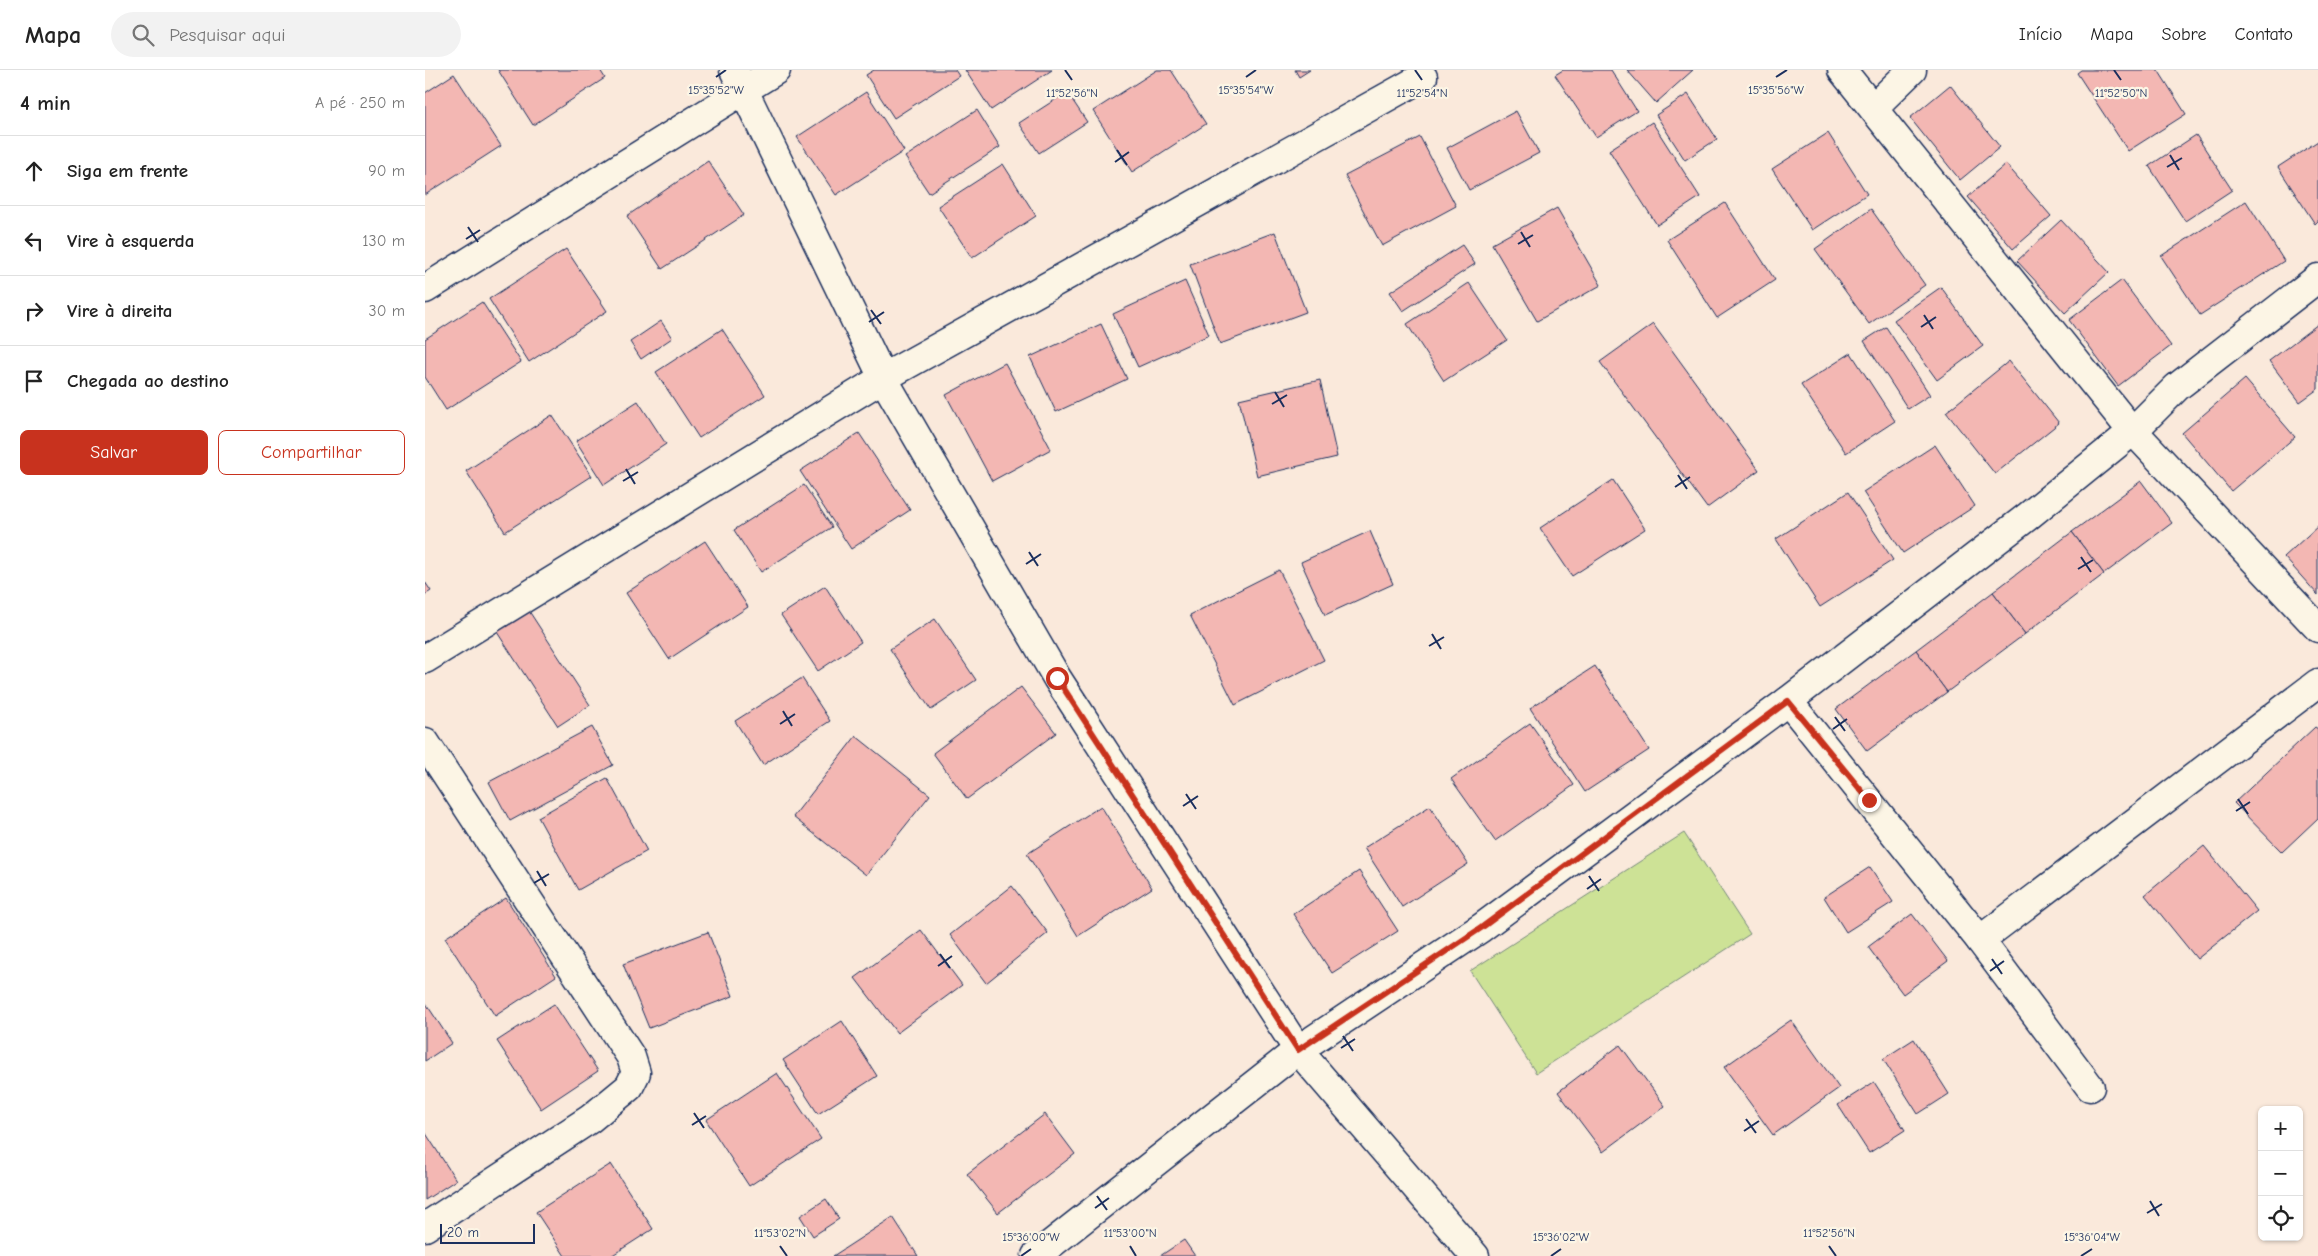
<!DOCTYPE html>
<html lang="pt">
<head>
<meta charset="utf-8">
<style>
  :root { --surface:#fff; --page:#f2f2f2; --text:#222; --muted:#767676; --line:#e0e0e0; --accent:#c8321e }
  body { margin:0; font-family:"Comic Neue",sans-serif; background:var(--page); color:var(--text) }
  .controls { position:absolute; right:15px; bottom:15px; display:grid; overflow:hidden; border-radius:8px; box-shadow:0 1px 4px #0004 }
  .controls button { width:45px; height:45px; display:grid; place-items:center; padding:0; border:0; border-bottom:1px solid var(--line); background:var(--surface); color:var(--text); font:25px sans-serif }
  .scale { position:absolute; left:15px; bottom:12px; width:95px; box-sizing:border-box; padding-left:5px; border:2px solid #1b2f5e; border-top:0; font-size:14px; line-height:18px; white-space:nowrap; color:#1b2f5e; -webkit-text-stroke:4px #fcf5e5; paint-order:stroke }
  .stop { position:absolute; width:15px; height:15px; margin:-11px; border:4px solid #c8321e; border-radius:50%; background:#fff }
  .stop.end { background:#c8321e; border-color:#fff; box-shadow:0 1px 5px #0008 }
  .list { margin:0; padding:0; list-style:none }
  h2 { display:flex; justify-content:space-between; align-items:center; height:65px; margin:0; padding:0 20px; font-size:21px }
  h2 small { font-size:16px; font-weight:400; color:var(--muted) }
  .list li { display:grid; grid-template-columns:32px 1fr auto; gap:15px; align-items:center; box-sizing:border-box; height:70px; padding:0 20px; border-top:1px solid var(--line) }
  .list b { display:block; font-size:19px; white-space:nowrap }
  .list em { font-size:16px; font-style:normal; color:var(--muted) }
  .actions { display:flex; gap:10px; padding:15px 20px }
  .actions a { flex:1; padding:11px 0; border:1px solid var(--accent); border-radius:8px; text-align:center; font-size:18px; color:var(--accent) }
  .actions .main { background:var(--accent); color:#fff }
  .icon { flex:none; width:28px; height:28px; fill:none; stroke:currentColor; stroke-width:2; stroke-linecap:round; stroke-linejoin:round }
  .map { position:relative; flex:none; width:1893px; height:1186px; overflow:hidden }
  header { display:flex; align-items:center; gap:30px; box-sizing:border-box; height:70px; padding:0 25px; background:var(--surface); border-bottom:1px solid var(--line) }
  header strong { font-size:24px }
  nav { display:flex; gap:28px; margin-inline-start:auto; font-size:18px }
  .search { width:350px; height:45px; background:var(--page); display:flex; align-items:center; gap:12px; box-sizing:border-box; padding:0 18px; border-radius:28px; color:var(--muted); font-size:19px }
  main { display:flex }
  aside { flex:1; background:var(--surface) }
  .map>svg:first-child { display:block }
  .green { fill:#cde296; stroke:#74887a }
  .building { fill:#f3b7b3; stroke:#1b2f5e }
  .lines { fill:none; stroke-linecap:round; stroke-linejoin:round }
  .street-casing { stroke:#1b2f5e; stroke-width:31 }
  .street { stroke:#fcf5e5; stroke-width:28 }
  .route { stroke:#c8321e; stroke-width:6 }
  .ticks { fill:none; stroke:#1b2f5e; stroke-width:2 }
  .ticks-label { font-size:12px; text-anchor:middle; fill:#1b2f5e; stroke:#fcf5e5; stroke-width:4.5; stroke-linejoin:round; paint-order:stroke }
</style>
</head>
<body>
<header>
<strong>Mapa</strong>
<div class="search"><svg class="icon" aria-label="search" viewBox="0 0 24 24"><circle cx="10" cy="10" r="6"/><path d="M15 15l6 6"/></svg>Pesquisar aqui</div>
<nav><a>Início</a><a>Mapa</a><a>Sobre</a><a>Contato</a></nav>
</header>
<main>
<aside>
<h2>4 min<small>A pé · 250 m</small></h2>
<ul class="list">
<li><svg class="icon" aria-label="ahead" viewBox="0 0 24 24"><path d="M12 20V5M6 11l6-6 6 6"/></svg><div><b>Siga em frente</b></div><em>90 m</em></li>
<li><svg class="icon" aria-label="left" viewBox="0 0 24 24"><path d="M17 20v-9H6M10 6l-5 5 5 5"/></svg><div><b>Vire à esquerda</b></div><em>130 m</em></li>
<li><svg class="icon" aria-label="right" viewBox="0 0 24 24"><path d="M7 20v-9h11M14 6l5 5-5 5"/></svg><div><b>Vire à direita</b></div><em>30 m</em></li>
<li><svg class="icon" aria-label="arrive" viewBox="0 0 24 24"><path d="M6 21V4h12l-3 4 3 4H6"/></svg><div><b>Chegada ao destino</b></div></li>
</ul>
<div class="actions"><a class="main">Salvar</a><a>Compartilhar</a></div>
</aside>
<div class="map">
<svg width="1893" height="1186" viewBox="0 0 1893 1186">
  <rect width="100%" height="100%" fill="#fae9db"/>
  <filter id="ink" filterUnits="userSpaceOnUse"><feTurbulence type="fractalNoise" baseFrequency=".02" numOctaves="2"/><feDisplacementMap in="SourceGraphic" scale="10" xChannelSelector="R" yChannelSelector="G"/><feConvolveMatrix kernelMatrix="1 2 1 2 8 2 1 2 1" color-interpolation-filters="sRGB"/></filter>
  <g filter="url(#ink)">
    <path class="green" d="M1259 763 1325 864 1111 1003 1045 901Z"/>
    <g class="building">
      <path d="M73 0H175L180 8 108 55Z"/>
      <path d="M449 0H530L534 6 469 48 441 5Z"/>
      <path d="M540 0H627L566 40Z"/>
      <path d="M732 0H746L781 54 707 102 668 41Z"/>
      <path d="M870 0H885L874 7Z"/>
      <path d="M1138 0H1186L1212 41 1171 67 1130 5Z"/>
      <path d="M1202 0H1268L1231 33Z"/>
      <path d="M1656 0H1733L1761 44 1703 81 1652 3Z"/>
      <path d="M29 4 76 76 0 125V23Z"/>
      <path d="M1525 15 1575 77 1535 110 1485 48Z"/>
      <path d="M441 22 479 81 411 125 372 67Z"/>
      <path d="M642 22 662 52 614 83 594 53Z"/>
      <path d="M1263 24 1292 69 1260 90 1231 45Z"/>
      <path d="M552 40 575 77 504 123 480 87Z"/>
      <path d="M1091 41 1114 83 1044 120 1022 78Z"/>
      <path d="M1227 52 1275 127 1232 155 1184 80Z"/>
      <path d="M1403 63 1442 124 1387 160 1347 99Z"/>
      <path d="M1771 65 1807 120 1760 151 1724 96Z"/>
      <path d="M995 67 1031 136 957 176 920 106Z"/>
      <path d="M1893 71V151L1890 154 1853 97Z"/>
      <path d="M283 91 319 145 237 199 202 146Z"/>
      <path d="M578 94 611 146 547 188 513 136Z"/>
      <path d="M1581 94 1626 146 1588 179 1543 127Z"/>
      <path d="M1821 131 1859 191 1775 245 1736 186Z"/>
      <path d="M1300 133 1350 210 1292 248 1242 170Z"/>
      <path d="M1132 138 1176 215 1112 251 1067 174Z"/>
      <path d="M1446 139 1500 215 1444 254 1390 179Z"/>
      <path d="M1636 150 1684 202 1640 243 1592 191Z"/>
      <path d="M850 162 881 242 795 274 765 194Z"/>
      <path d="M1037 175 1050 194 978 241 965 222Z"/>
      <path d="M141 179 182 241 104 292 64 229Z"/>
      <path d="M1697 210 1746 276 1693 316 1644 250Z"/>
      <path d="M760 211 784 265 713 297 688 244Z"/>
      <path d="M1044 213 1082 270 1019 311 982 254Z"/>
      <path d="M1516 217 1558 276 1512 310 1469 250Z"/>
      <path d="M57 232 96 292 21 340 0 307V269Z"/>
      <path d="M236 251 247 268 216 289 205 272Z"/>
      <path d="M676 254 702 309 631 342 605 287Z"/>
      <path d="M1228 254 1334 400 1282 438 1175 292Z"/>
      <path d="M1893 254V319L1875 332 1844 291Z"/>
      <path d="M1461 257 1505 325 1483 339 1439 271Z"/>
      <path d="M297 259 340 325 274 368 231 302Z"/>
      <path d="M1426 283 1470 351 1421 383 1376 315Z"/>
      <path d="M1584 291 1634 353 1570 404 1521 342Z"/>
      <path d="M580 293 626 379 567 411 521 325Z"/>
      <path d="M1820 309 1870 367 1806 421 1757 363Z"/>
      <path d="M895 310 912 387 832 406 814 329Z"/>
      <path d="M213 331 241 374 179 415 151 371Z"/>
      <path d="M127 345 167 406 80 462 41 401Z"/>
      <path d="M434 363 485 440 426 479 375 401Z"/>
      <path d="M1510 375 1550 436 1478 483 1438 422Z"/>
      <path d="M1188 410 1220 459 1147 506 1115 458Z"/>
      <path d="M1716 411 1747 453 1679 504 1647 462Z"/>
      <path d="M379 415 407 457 336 502 309 460Z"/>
      <path d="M1423 422 1468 490 1395 537 1351 469Z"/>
      <path d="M1893 456V525L1859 487Z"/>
      <path d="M945 461 968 514 900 545 876 492Z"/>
      <path d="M1647 462 1679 504 1600 564 1568 522Z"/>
      <path d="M280 471 323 537 244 589 201 523Z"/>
      <path d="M854 500 899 590 810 635 765 545Z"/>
      <path d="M0 512 6 521 0 525Z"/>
      <path d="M400 516 436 572 393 601 356 545Z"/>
      <path d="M1568 522 1600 564 1522 622 1491 580Z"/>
      <path d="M102 538 165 635 133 656 70 559Z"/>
      <path d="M510 549 551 610 506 640 465 579Z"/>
      <path d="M1491 580 1522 622 1442 681 1411 639Z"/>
      <path d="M1170 596 1224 680 1160 722 1105 638Z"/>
      <path d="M377 608 405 651 338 695 310 651Z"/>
      <path d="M596 617 631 663 542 729 508 683Z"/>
      <path d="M1105 653 1149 715 1070 771 1026 709Z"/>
      <path d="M167 657 188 695 85 751 64 712Z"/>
      <path d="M1890 657 1893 659V748L1857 782 1809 733Z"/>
      <path d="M431 666 505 725 441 805 368 747Z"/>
      <path d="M182 708 222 781 153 820 113 747Z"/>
      <path d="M676 736 727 818 653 866 602 784Z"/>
      <path d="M1005 736 1043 794 977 837 939 778Z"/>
      <path d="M1779 776 1832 841 1772 889 1720 825Z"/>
      <path d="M1445 797 1468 832 1421 862 1399 827Z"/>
      <path d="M934 801 973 861 907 903 868 844Z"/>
      <path d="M587 816 623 863 561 913 525 865Z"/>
      <path d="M81 828 131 906 70 946 20 868Z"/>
      <path d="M1487 844 1523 891 1478 924 1443 877Z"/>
      <path d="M496 860 537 915 472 963 430 908Z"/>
      <path d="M283 862 308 926 224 958 198 894Z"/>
      <path d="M0 932 27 973 0 991Z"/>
      <path d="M129 934 173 1001 116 1039 72 971Z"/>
      <path d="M1366 950 1414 1018 1348 1065 1299 997Z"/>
      <path d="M417 951 452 1006 393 1044 358 990Z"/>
      <path d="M1489 969 1524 1024 1493 1044 1458 989Z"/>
      <path d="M1195 975 1240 1036 1178 1082 1133 1022Z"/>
      <path d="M352 1003 396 1069 324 1116 281 1050Z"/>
      <path d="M1449 1012 1480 1060 1444 1083 1413 1035Z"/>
      <path d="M620 1044 650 1084 573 1143 542 1104Z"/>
      <path d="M0 1062 31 1110 0 1130Z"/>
      <path d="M186 1094 228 1159 186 1186H140L111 1142Z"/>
      <path d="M401 1129 414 1149 388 1166 375 1146Z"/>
      <path d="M468 1147 493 1186H408Z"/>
      <path d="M759 1170 770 1186H735Z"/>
    </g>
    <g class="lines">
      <defs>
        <g id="street">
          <path d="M309 0 458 308 632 608 873 980 1050 1186"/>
          <path d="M1417 0 1698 350 1893 558"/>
          <path d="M1448 38 1487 0"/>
          <path d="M0 219 351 0"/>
          <path d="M0 589 458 308 998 7"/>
          <path d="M1363 631 1555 870 1665 1017"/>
          <path d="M0 672 206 987 211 1003 204 1017 165 1049 0 1157"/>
          <path d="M1555 870 1893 613"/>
          <path d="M611 1186 873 980 1056 858 1363 631 1602 447 1708 361 1752 317 1893 208"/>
        </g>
      </defs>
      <use href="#street" class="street-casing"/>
      <use href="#street" class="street"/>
    </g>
  </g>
  <g class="lines" filter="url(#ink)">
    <path class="route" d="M632 608 873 980 1056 858 1363 631 1444 730"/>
  </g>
  <path class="ticks" d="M640 0 647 10M990 0 997 10M1689 0 1696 10M291 7 301 0M821 7 831 0M1351 7 1362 0M692 80 702 95M1745 85 1754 100M690 92 704 82M1742 97 1757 88M43 157 53 172M1096 162 1105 177M41 169 55 160M1093 174 1108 165M446 240 456 254M1499 245 1508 259M444 252 459 242M1496 257 1511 247M850 322 859 337M847 334 862 325M201 399 210 414M1253 405 1262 419M198 411 213 402M1250 417 1265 407M604 482 613 496M1656 487 1666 502M601 494 616 484M1653 499 1668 490M1007 564 1016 579M1004 576 1019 567M358 641 367 656M1410 647 1420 661M355 654 370 644M1408 659 1422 649M761 724 771 739M1813 729 1823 744M758 736 773 726M1811 741 1825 732M112 801 121 816M1164 806 1174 821M109 813 124 804M1162 819 1176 809M515 884 525 898M1567 889 1577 904M513 896 527 886M1565 901 1579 891M918 966 928 981M916 978 930 969M269 1043 279 1058M1321 1049 1331 1063M267 1055 281 1046M1319 1061 1334 1051M672 1126 682 1140M1725 1131 1734 1146M670 1138 684 1128M1722 1143 1737 1134M355 1176 362 1186M705 1176 711 1186M1404 1176 1411 1186M596 1186 606 1179M1126 1186 1136 1179M1656 1186 1667 1179"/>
  <g class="ticks-label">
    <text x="291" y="24">15°35'52"W</text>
    <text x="821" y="24">15°35'54"W</text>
    <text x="1351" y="24">15°35'56"W</text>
    <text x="647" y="27">11°52'56"N</text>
    <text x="997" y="27">11°52'54"N</text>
    <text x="1696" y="27">11°52'50"N</text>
    <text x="355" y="1167">11°53'02"N</text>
    <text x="705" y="1167">11°53'00"N</text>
    <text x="1404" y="1167">11°52'56"N</text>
    <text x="606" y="1171">15°36'00"W</text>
    <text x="1136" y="1171">15°36'02"W</text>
    <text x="1667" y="1171">15°36'04"W</text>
  </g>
</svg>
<div class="controls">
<button>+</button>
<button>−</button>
<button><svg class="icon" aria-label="locate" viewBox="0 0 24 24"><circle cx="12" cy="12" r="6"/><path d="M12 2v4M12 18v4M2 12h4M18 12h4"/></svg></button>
</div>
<div class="scale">20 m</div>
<div class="stop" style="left:632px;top:608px"></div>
<div class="stop end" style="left:1444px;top:730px"></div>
</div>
</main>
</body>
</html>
